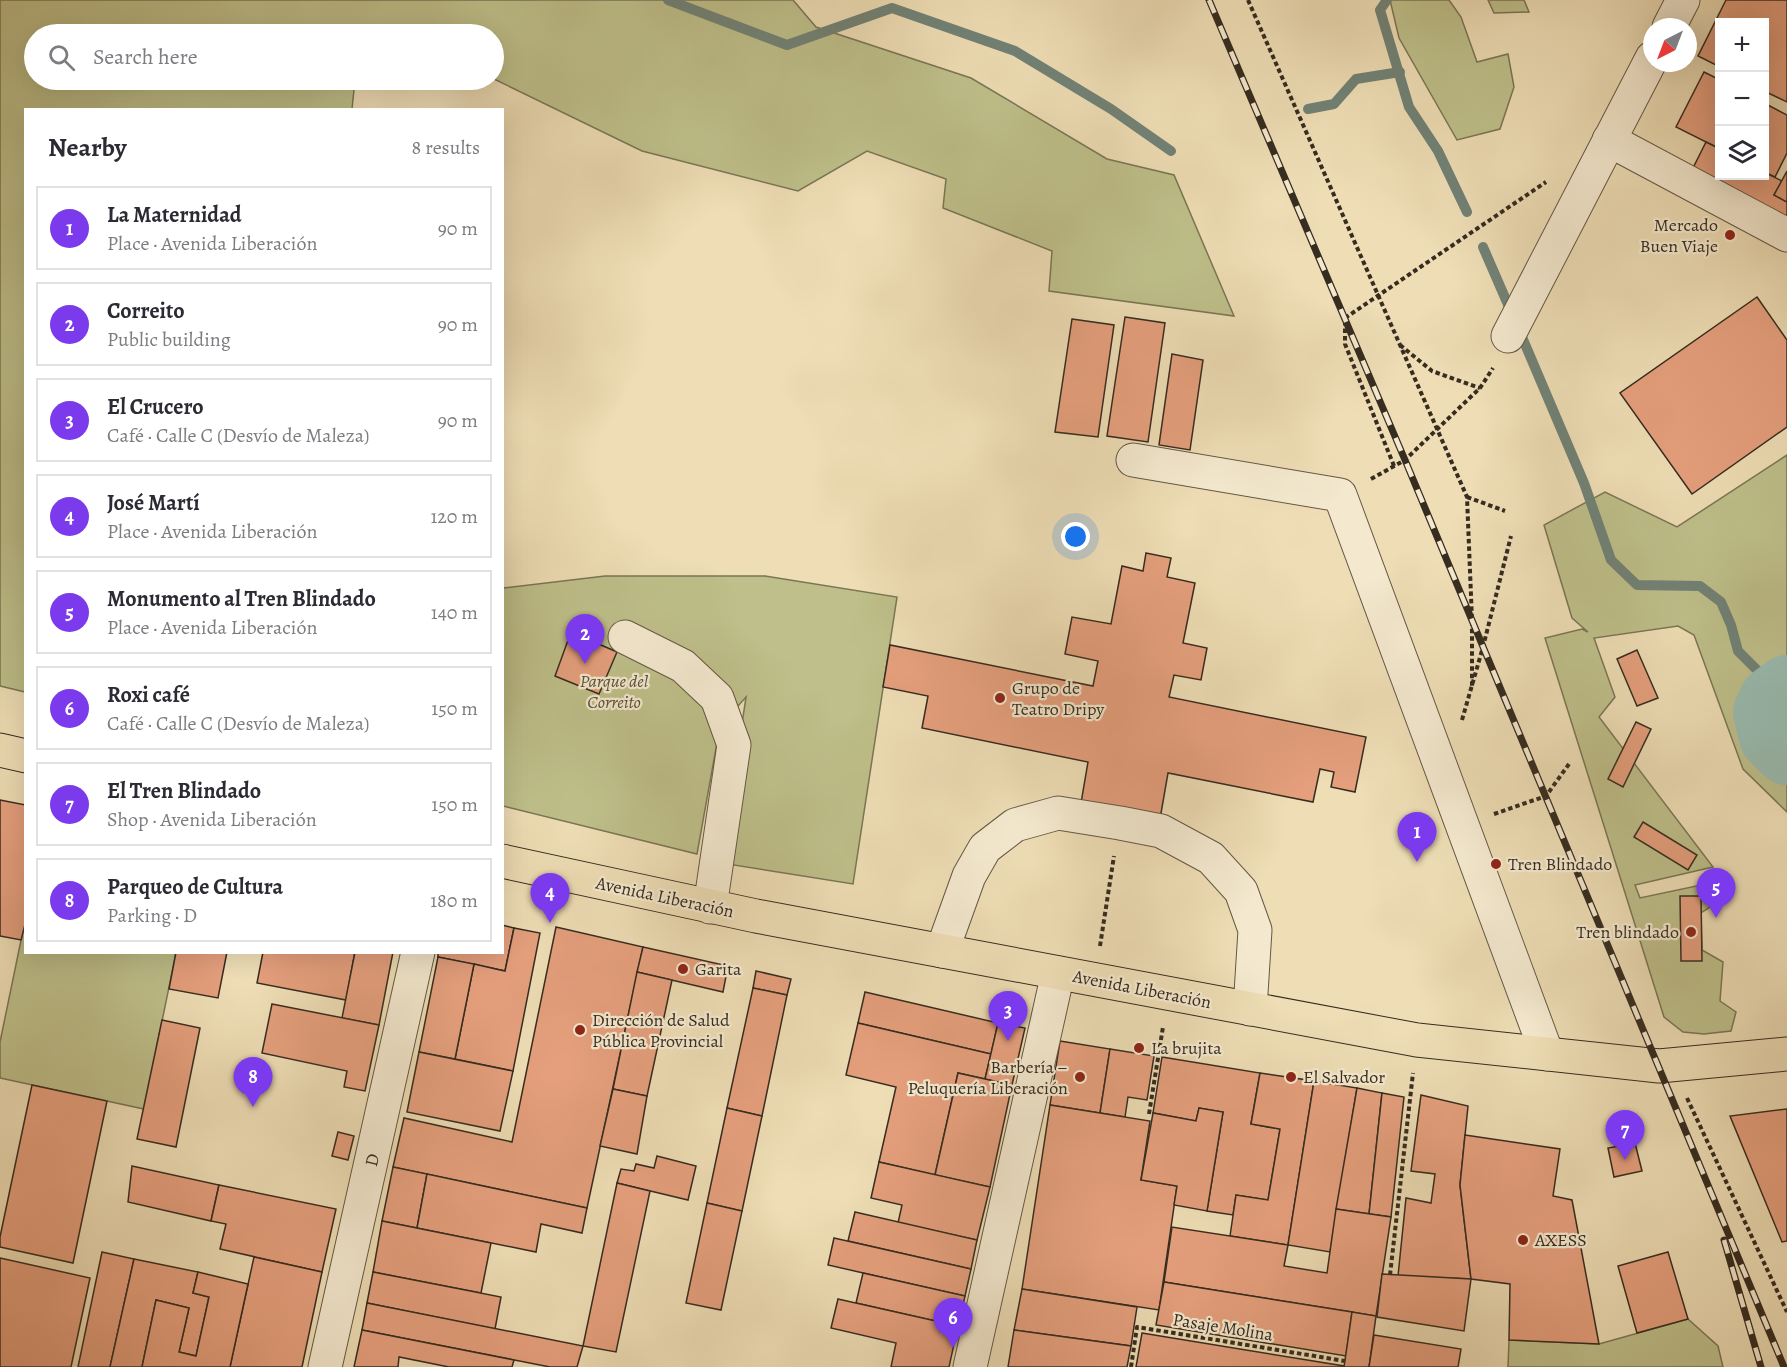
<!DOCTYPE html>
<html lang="en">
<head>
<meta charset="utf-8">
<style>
  :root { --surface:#fff; --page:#f7f7f7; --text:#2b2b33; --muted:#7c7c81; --line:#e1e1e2; --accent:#7c3aed }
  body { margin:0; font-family:Alegreya,serif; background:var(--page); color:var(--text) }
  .controls { position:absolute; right:18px; top:18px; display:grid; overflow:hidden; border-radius:0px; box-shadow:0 6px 24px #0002 }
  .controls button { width:54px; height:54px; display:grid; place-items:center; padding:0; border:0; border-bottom:2px solid var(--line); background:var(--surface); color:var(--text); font:30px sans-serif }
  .compass { position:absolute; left:1643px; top:18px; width:54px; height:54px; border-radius:50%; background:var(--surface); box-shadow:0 6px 24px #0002; rotate:222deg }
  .you { position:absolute; left:1076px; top:537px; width:21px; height:21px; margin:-15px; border:4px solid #fff; border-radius:50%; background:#1a73e8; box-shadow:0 0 0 9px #1a73e833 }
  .badge { display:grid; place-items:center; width:39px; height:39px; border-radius:50%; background:var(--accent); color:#fff; font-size:20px; font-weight:700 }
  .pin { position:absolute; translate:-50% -50px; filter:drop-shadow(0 2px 3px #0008) }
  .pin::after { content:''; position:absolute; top:32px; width:21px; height:18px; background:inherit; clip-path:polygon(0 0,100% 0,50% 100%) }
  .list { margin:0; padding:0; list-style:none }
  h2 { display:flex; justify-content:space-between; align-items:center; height:78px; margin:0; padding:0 24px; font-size:26px }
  h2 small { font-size:20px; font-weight:400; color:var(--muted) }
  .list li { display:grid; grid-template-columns:39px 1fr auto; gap:18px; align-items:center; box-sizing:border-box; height:84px; margin:0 12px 12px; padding:0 12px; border:2px solid var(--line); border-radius:0px }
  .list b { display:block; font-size:22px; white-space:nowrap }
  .list p { margin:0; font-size:20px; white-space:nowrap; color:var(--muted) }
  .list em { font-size:20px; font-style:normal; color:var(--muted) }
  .icon { flex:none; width:33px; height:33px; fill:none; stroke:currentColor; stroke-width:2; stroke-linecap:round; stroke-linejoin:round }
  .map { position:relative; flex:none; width:1787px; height:1367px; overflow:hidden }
  .search { position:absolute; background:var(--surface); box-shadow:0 6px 24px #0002; left:24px; top:24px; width:480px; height:66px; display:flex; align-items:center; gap:15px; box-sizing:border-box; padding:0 21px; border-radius:33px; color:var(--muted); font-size:22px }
  .panel { position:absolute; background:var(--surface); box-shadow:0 6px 24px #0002; left:24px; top:108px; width:480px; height:846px; border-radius:0px }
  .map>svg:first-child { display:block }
  .green { fill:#bebf8a; stroke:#7a7655; stroke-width:1.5 }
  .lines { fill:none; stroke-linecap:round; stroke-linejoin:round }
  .stream { stroke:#718276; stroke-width:10 }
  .river { stroke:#99bbb0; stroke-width:66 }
  .building { fill:#e59f7d; stroke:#362c20; stroke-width:1.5 }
  .minor-casing { stroke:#645845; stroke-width:35 }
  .major-casing { stroke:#362c20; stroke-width:35 }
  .path { stroke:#362c20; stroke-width:4; stroke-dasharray:4.5 3; stroke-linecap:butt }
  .minor { stroke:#f4e9cf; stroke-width:33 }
  .major { stroke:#eeddb5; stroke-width:33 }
  .rail-casing { stroke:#362c20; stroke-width:7 }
  .rail { stroke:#f4e9cf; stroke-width:4.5; stroke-dasharray:14; stroke-linecap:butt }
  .poi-dot { fill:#8f2418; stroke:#f4e9cf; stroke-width:2 }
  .labels { text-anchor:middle; stroke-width:4.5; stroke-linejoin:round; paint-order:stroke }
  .poi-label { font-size:18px; fill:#362c20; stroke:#f4e9cf; text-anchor:start }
  .park-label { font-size:18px; font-style:italic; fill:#58513a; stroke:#f4e9cf }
  .street-label { font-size:18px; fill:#362c20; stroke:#f4e9cf }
</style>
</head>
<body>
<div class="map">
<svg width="1787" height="1367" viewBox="0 0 1787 1367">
  <rect width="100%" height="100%" fill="#eeddb5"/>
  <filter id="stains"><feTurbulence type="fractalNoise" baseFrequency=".00333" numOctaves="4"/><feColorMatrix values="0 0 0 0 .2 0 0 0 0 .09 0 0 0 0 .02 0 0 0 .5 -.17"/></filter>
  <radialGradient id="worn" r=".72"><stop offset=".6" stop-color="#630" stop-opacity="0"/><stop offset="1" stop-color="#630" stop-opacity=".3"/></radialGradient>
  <g class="green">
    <path d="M0 0H793L816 27 971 78 1107 159 1174 175 1234 316 1049 291 1052 251 943 208 946 179 867 151 798 191 642 151 494 79V34H34V80H355L352 109 26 110 25 692 0 686Z"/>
    <path d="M1390 0H1449L1461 17 1477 62 1508 54 1514 87 1500 129 1457 140 1399 38Z"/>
    <path d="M1488 0H1524L1529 12 1494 13Z"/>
    <path d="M1787 455V812L1743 769 1694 635 1678 626 1594 638 1615 697 1599 717 1713 867 1635 885 1640 898 1701 885 1716 903 1701 913 1702 950 1723 962 1720 1001 1736 1012 1731 1031 1704 1034 1683 1032 1664 1017 1545 638 1582 629 1588 632 1572 618 1544 525 1605 492 1677 527Z"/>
    <path d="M605 576H765L897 597 853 884 721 863 746 697 720 726 697 854 503 806V588Z"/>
    <path d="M25 921 26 952 176 953 144 1109 0 1078V1042Z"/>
    <path d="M1688 1319 1718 1346 1723 1367H1508L1509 1340 1599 1344Z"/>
  </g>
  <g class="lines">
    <g class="stream">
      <path d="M668 0 787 45 892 8 1015 51 1111 109 1171 151"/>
      <path d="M1387 0 1380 10 1409 107 1438 151 1467 212"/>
      <path d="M1308 109 1334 104 1356 79 1400 72"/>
      <path d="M1483 247 1513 316"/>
      <path d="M1519 330 1584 483 1611 560 1637 585 1700 586 1721 602 1731 625 1738 651 1760 673"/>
    </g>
    <path class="river" d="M1787 688 1772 699 1766 712 1772 737 1787 752"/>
  </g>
  <g class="building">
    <path d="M1726 0H1787V102L1764 91V22H1720V67L1698 56Z"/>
    <path d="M1704 72 1720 80V149L1676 127Z"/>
    <path d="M1764 103 1787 115V153L1775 177 1764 172Z"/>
    <path d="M1706 142 1720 149V176H1764V172L1782 181 1774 195 1787 202V221L1692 170Z"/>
    <path d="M1787 171V202L1774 195Z"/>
    <path d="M1757 297 1787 340V427L1692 494 1620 393Z"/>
    <path d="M1125 317 1165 323 1148 442 1107 436Z"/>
    <path d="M1072 319 1114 325 1098 437 1055 432Z"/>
    <path d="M1172 354 1203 360 1190 450 1159 445Z"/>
    <path d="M1146 553 1171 558 1167 577 1195 583 1183 643 1207 648 1201 680 1174 675 1169 697 1366 737 1355 792 1331 787 1334 772 1320 769 1313 802 1168 773 1160 819 1081 803 1088 762 922 728 928 696 883 687 890 645 1093 686 1098 661 1065 654 1072 617 1111 624 1122 566 1143 571Z"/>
    <path d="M571 632 617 652 599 694 555 676Z"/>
    <path d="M1637 650 1658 698 1637 706 1617 659Z"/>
    <path d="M1636 722 1651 729 1623 787 1608 779Z"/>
    <path d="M0 800 26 805V921L21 940 0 936Z"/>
    <path d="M1643 822 1697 855 1688 870 1634 837Z"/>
    <path d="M1680 896H1701L1702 961H1681Z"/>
    <path d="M502 925 514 928 505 971 438 957V952H502Z"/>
    <path d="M556 927 643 947 587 1208 393 1167 404 1118 512 1142Z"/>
    <path d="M514 928 540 933 513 1071 455 1059 474 964 505 971Z"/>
    <path d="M643 947 728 966 723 992 637 972Z"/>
    <path d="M176 952H227L218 998 169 989Z"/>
    <path d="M263 952H355L346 1000 257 983Z"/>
    <path d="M355 952H393L379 1025 342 1018Z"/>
    <path d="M438 957 474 964 455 1059 419 1052Z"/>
    <path d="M756 971 791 979 787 995 753 988Z"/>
    <path d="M637 972 672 980 647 1096 613 1089Z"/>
    <path d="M753 988 787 995 762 1116 727 1108Z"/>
    <path d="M865 992 998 1023 991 1054 858 1023Z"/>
    <path d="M272 1004 379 1025 365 1091 344 1087 347 1071 262 1053Z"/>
    <path d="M162 1020 200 1028 176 1147 137 1139Z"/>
    <path d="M858 1023 991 1054 985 1079 958 1073 935 1175 879 1162 896 1087 846 1075Z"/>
    <path d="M998 1023 1025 1028 1012 1085 985 1079Z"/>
    <path d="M1060 1041 1110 1049 1100 1113 1050 1105Z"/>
    <path d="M1110 1049 1154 1056 1147 1100 1128 1097 1125 1117 1100 1113Z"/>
    <path d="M419 1052 513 1071 500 1131 407 1112Z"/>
    <path d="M1162 1057 1260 1073 1251 1124 1280 1129 1268 1200 1236 1195 1233 1215 1207 1211 1223 1112 1199 1108 1196 1121 1153 1113Z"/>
    <path d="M958 1073 1012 1085 990 1187 935 1175Z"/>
    <path d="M1260 1073 1314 1081 1288 1245 1230 1236 1236 1195 1268 1200 1280 1129 1251 1124Z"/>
    <path d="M1314 1081 1357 1088 1330 1252 1288 1245Z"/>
    <path d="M32 1085 107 1101 73 1263 0 1247V1237Z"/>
    <path d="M1357 1088 1382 1093 1369 1214 1336 1209Z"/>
    <path d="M613 1089 647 1096 637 1154 600 1146Z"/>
    <path d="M1382 1093 1404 1097 1391 1217 1369 1214Z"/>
    <path d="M1421 1095 1468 1106 1460 1185 1471 1279 1398 1276 1406 1198 1431 1203 1435 1174 1411 1171Z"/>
    <path d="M1050 1105 1150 1121 1141 1180 1177 1186 1159 1310 1022 1289Z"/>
    <path d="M727 1108 762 1116 742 1211 707 1203Z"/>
    <path d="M1199 1108 1223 1112 1207 1211 1174 1205 1177 1186 1141 1180 1153 1113 1196 1121Z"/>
    <path d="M1787 1109V1241L1782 1242 1730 1116Z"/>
    <path d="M338 1132 354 1136 348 1160 332 1156Z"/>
    <path d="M1465 1135 1560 1149 1553 1196 1572 1200 1599 1344 1509 1340 1510 1284 1471 1279 1460 1185Z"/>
    <path d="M1635 1143 1642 1171 1614 1177 1608 1148Z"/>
    <path d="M657 1156 696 1166 688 1200 617 1183 621 1169 634 1171 636 1164 654 1168Z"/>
    <path d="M879 1162 990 1187 977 1240 898 1223 902 1205 871 1198Z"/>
    <path d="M132 1166 219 1185 211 1221 128 1202Z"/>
    <path d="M393 1167 427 1174 417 1228 382 1221Z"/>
    <path d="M427 1174 587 1208 582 1233 541 1224 536 1252 417 1228Z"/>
    <path d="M617 1183 650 1191 616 1352 583 1346Z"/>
    <path d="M219 1185 336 1209 322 1272 220 1249 226 1224 211 1221Z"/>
    <path d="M707 1203 742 1211 721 1310 686 1303Z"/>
    <path d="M1336 1209 1391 1217 1376 1316 1164 1282 1172 1227 1288 1245 1284 1266 1327 1273Z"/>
    <path d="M855 1212 977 1240 971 1269 848 1241Z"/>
    <path d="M382 1221 491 1243 481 1293 373 1272Z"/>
    <path d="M834 1238 971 1269 965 1296 828 1265Z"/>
    <path d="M102 1252 134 1259 110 1367H78Z"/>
    <path d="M1668 1252 1688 1319 1637 1333 1618 1266Z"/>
    <path d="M254 1257 322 1272 302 1367H230Z"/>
    <path d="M0 1258 90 1278 71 1367H0Z"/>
    <path d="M134 1259 198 1272 193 1293 209 1297 196 1356 179 1352 189 1308 156 1300 142 1367H110Z"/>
    <path d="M198 1272 248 1284 230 1367H142L156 1300 189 1308 179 1352 196 1356 209 1297 193 1293Z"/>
    <path d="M373 1272 501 1297 495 1329 367 1303Z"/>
    <path d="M863 1273 965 1296 958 1326 856 1303Z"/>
    <path d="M1382 1274 1471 1279 1464 1331 1377 1317Z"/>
    <path d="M1164 1282 1352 1312 1346 1356 1156 1325Z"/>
    <path d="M1022 1289 1137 1307 1131 1346 1014 1330Z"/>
    <path d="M838 1299 958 1326 949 1367H891L896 1343 831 1328Z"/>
    <path d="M367 1303 583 1346 577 1367H550L362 1330Z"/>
    <path d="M1352 1312 1376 1316 1369 1367H1344Z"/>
    <path d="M362 1330 514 1360 512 1367H449L399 1357 398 1367H354Z"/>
    <path d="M1014 1330 1131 1346 1127 1367H1008Z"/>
    <path d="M1142 1333 1344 1366V1367H1136Z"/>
    <path d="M1374 1335 1461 1349 1458 1367H1369Z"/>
  </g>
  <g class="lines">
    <defs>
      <g id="minor">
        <path d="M1669 27 1683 0"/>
        <path d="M1609 140 1787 235"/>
        <path d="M1508 336 1652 58"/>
        <path d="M1133 460 1340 495 1547 1054"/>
        <path d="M625 637 683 666 717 698 734 745 710 907"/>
        <path d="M942 951 969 876 985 848 1015 825 1058 813 1120 823 1161 831 1211 858 1241 891 1255 930 1250 1009"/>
        <path d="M325 1367 418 952"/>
        <path d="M970 1367 1058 973"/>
      </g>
      <g id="major">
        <path d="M0 750 26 756"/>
        <path d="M502 861 756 916 1417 1040 1659 1066 1787 1054"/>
      </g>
    </defs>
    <use href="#minor" class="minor-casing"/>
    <use href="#major" class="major-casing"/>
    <g class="path">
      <path d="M1248 0 1467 497 1472 620V688"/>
      <path d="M1400 345 1432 371 1480 388"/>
      <path d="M1394 466 1345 344V318L1546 182"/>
      <path d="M1371 479 1405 460 1480 388 1493 368"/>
      <path d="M1467 497 1505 511"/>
      <path d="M1462 720 1483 647 1511 536"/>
      <path d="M1494 814 1546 796 1569 764"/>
      <path d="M1100 946 1114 856"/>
      <path d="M1687 1098 1787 1312"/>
      <path d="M1149 1114 1163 1027"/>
      <path d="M1390 1275 1413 1073"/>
      <path d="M1131 1367 1137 1327 1345 1361"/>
    </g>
    <use href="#minor" class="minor"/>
    <use href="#major" class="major"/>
    <defs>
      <g id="rail">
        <path d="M1209 0 1405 460 1784 1367"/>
        <path d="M1724 1240 1761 1367"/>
      </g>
    </defs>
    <use href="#rail" class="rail-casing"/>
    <use href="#rail" class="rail"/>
  </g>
  <g class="poi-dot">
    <circle cx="1730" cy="235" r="6"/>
    <circle cx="1000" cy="698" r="6"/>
    <circle cx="1496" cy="864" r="6"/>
    <circle cx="1691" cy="932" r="6"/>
    <circle cx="683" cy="969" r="6"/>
    <circle cx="580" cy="1030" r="6"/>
    <circle cx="1139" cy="1048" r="6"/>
    <circle cx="1080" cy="1077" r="6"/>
    <circle cx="1291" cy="1077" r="6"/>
    <circle cx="1523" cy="1240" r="6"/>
  </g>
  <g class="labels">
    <g class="poi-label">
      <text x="1718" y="231" text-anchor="end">Mercado<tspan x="1718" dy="21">Buen Viaje</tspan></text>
      <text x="1012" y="694">Grupo de<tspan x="1012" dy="21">Teatro Dripy</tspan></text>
      <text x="1508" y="870">Tren Blindado</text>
      <text x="1679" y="938" text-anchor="end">Tren blindado</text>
      <text x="695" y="975">Garita</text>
      <text x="592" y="1026">Dirección de Salud<tspan x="592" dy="21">Pública Provincial</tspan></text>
      <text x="1151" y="1054">La brujita</text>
      <text x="1068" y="1073" text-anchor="end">Barbería –<tspan x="1068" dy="21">Peluquería Liberación</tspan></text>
      <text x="1303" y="1083">El Salvador</text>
      <text x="1535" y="1246">AXESS</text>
    </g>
    <g class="park-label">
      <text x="614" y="687">Parque del<tspan x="614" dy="21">Correito</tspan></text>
    </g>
    <g class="street-label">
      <text transform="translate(665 897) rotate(12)" y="6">Avenida Liberación</text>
      <text transform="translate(1142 989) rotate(11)" y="6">Avenida Liberación</text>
      <text transform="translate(372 1160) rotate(-77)" y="6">D</text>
      <text transform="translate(1223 1327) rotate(9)" y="6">Pasaje Molina</text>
    </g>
  </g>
  <rect width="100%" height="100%" filter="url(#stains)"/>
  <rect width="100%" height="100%" fill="url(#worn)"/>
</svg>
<div class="controls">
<button>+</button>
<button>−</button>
<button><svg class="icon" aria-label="layers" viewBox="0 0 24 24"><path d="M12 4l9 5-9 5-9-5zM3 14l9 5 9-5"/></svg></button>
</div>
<svg class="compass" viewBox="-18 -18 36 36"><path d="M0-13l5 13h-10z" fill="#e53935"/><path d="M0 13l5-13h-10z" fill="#7c7c81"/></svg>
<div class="you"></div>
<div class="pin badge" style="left:1417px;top:862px">1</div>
<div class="pin badge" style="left:585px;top:664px">2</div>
<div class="pin badge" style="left:1008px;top:1041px">3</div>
<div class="pin badge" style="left:550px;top:923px">4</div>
<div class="pin badge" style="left:1716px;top:918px">5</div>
<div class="pin badge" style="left:953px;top:1348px">6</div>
<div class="pin badge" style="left:1625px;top:1160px">7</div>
<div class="pin badge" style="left:253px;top:1107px">8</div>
<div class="search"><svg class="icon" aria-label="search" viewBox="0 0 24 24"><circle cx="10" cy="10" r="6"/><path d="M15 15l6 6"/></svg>Search here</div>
<section class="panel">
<h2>Nearby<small>8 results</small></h2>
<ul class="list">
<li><span class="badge">1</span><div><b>La Maternidad</b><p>Place · Avenida Liberación</p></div><em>90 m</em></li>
<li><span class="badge">2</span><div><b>Correito</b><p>Public building</p></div><em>90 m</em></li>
<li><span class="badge">3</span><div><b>El Crucero</b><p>Café · Calle C (Desvío de Maleza)</p></div><em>90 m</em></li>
<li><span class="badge">4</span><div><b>José Martí</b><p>Place · Avenida Liberación</p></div><em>120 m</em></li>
<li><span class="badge">5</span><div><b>Monumento al Tren Blindado</b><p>Place · Avenida Liberación</p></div><em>140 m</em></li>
<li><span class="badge">6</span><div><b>Roxi café</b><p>Café · Calle C (Desvío de Maleza)</p></div><em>150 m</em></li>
<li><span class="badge">7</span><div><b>El Tren Blindado</b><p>Shop · Avenida Liberación</p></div><em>150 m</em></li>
<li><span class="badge">8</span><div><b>Parqueo de Cultura</b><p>Parking · D</p></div><em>180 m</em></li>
</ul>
</section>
</div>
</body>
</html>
